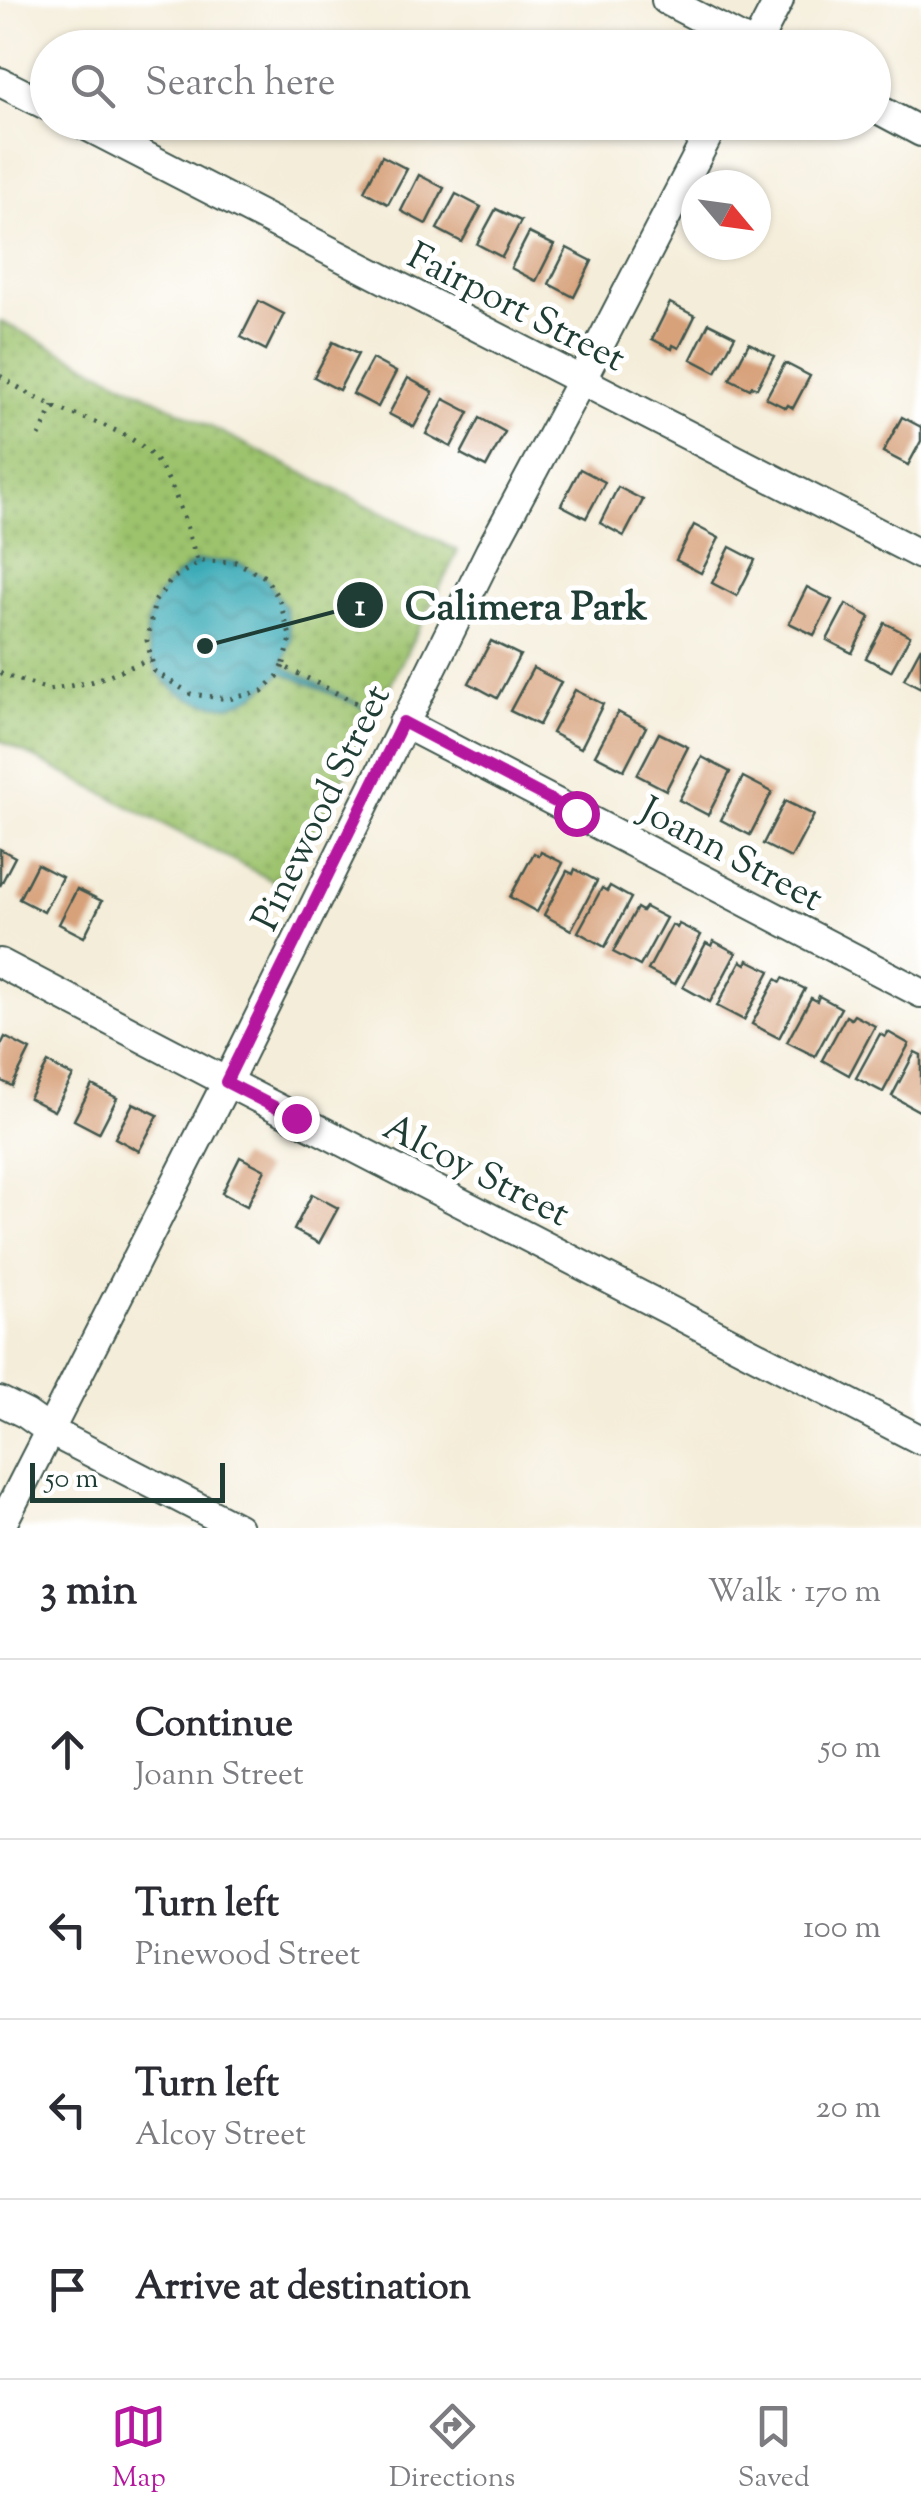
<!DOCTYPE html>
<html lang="en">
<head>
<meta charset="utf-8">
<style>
  :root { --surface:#fff; --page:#f2f2f3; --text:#2b2b33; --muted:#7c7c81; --line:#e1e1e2; --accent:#b5179e }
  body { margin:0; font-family:"Sorts Mill Goudy",serif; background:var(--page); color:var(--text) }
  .compass { position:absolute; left:681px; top:170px; width:90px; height:90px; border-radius:50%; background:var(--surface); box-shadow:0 2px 8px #0004; rotate:119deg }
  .scale { position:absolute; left:30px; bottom:25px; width:195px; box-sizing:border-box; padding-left:10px; border:5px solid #1f3d34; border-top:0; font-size:28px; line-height:35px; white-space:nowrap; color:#1f3d34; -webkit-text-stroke:8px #fff; paint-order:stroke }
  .stop { position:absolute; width:30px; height:30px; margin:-22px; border:8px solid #b5179e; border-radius:50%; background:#fff }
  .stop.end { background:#b5179e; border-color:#fff; box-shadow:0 2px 10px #0008 }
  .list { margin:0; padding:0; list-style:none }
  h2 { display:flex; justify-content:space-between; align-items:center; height:130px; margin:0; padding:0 40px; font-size:42px }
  h2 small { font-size:32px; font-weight:400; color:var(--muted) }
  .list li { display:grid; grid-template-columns:65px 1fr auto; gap:30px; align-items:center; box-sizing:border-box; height:180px; padding:0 40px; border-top:2px solid var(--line) }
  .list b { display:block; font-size:38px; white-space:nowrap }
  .list p { margin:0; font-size:32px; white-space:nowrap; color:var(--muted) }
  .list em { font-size:32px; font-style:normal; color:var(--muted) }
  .icon { flex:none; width:55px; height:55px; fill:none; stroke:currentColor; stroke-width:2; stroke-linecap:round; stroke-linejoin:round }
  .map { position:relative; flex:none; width:921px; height:1528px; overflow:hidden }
  .search { position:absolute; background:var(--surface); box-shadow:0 2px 8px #0004; left:30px; right:30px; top:30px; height:110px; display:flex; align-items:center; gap:25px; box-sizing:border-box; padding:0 35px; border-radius:55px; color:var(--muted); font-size:38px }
  .sheet { height:850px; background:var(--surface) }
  nav { display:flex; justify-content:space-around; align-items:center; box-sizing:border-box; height:140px; border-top:2px solid var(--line); background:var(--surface); font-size:28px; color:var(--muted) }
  nav a { display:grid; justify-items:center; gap:5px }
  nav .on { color:var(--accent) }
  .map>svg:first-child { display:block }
  .grass { fill:url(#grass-dots); stroke:#5e8050; stroke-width:2.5 }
  .water { fill:url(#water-waves); stroke:#2d7476; stroke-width:2.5 }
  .building { fill:#d7a17a }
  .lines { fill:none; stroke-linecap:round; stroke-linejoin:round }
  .minor-casing { stroke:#3f574d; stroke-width:32 }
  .path { stroke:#3f574d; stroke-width:5; stroke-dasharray:2.5 8; stroke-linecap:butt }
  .minor { stroke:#fff; stroke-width:28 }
  .route { stroke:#b5179e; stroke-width:12 }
  .labels { text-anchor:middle; stroke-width:10; stroke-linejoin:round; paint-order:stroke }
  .street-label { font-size:38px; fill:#1f3d34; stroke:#fff }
  .leader { fill:none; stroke:#1f3d34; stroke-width:4 }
  .callout-dot { fill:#1f3d34; stroke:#fff; stroke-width:4 }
  .mark-label { font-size:30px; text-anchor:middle; font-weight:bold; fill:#fff }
  .callout-label { font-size:40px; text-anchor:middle; font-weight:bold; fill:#1f3d34; stroke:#fff; stroke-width:10; stroke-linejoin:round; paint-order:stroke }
</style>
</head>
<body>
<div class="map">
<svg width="921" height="1528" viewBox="0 0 921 1528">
  <defs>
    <pattern id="grass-dots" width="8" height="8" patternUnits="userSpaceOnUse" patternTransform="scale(2.5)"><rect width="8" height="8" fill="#9dc36d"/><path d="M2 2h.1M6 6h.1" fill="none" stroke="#7fa05a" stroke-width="1.8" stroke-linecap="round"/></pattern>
    <pattern id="water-waves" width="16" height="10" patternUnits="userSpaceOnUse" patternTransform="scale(2.5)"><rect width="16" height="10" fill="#3babb7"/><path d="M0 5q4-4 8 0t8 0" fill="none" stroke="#318c96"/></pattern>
  </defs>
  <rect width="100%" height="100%" fill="#fff"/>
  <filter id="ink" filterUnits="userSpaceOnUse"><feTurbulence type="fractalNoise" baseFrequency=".01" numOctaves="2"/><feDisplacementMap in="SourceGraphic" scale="20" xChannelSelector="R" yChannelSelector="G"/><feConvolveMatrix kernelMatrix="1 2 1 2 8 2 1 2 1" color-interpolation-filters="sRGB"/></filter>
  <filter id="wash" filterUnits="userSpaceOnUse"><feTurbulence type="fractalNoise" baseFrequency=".0048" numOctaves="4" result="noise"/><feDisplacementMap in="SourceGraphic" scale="40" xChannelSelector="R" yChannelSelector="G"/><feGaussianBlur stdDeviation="2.25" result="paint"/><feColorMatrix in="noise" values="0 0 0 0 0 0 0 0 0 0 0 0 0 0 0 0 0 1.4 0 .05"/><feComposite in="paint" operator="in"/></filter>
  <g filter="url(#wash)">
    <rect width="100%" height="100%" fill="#f4edd9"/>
    <path class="grass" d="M0 321 458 551 287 888 0 740Z"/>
    <path class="water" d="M196 561 236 562 265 577 285 607 291 639 283 666 381 715 282 672C268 687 251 700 231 705 224 707 215 704 208 703 159 696 130 643 157 599 167 582 181 572 196 561Z"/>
    <g id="blocks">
      <g class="building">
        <path d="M382 156 407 169 388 204 364 191Z"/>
        <path d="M419 175 444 188 426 224 401 211Z"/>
        <path d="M456 194 481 207 462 242 437 229Z"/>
        <path d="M496 209 521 221 502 257 477 244Z"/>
        <path d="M529 233 554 245 536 281 511 268Z"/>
        <path d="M567 248 592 261 574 297 549 284Z"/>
        <path d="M259 301 284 314 266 350 241 337Z"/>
        <path d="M670 303 695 316 679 348 673 345 672 349 652 339Z"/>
        <path d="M709 323 735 336 716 372 691 359Z"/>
        <path d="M333 342 358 354 339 390 314 377Z"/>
        <path d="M749 343 774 356 757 388 752 386 750 389 730 379Z"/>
        <path d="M372 359 396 372 378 407 353 394Z"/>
        <path d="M785 363 810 376 793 408 788 405 786 408 766 398Z"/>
        <path d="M408 378 433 392 414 427 389 414Z"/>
        <path d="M444 399 469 412 451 447 426 434Z"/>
        <path d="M902 417 921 427V441L908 465 883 452Z"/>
        <path d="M480 418 505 432 486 467 461 454Z"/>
        <path d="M580 469 605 482 586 518 561 505Z"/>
        <path d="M618 487 643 500 624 536 600 523Z"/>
        <path d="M694 525 719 538 701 573 676 560Z"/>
        <path d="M730 547 755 560 737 596 712 583Z"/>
        <path d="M807 587 832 600 814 635 789 623Z"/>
        <path d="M846 604 870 617 852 653 827 640Z"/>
        <path d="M885 623 910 636 891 671 866 658Z"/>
        <path d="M491 641 520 655 497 698 469 683Z"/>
        <path d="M921 647V688L904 679Z"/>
        <path d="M533 668 561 682 539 725 510 711Z"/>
        <path d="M575 690 603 704 581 748 552 733Z"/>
        <path d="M618 712 646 727 624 770 595 755Z"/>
        <path d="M659 733 688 747 666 790 637 775Z"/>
        <path d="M702 757 730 772 708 815 679 800Z"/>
        <path d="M743 777 772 792 750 835 721 820Z"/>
        <path d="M785 801 814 815 791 858 763 844Z"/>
        <path d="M0 849 15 857 0 886Z"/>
        <path d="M541 852 563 863 537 912 510 897 534 853 539 856Z"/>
        <path d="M37 864 62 877 44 912 19 899Z"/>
        <path d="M575 869 597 881 571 930 544 915 567 871 573 874Z"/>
        <path d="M610 886 631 898 605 947 578 932 602 888 607 891Z"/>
        <path d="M77 889 102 901 84 937 59 924Z"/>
        <path d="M645 907 666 918 640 966 613 952 637 908 642 911Z"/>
        <path d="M679 924 701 935 675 984 648 970 672 925 677 928Z"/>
        <path d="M714 941 736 953 710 1002 683 987 706 943 712 946Z"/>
        <path d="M748 960 770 971 744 1020 717 1006 741 961 746 964Z"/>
        <path d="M783 978 805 989 779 1038 752 1024 776 979 781 982Z"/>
        <path d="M819 996 841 1008 815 1056 787 1042 811 998 817 1001Z"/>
        <path d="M854 1015 875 1026 849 1075 822 1060 846 1016 851 1019Z"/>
        <path d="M888 1032 909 1044 883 1092 856 1078 880 1034 885 1037Z"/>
        <path d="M5 1037 30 1050 12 1086 0 1080V1047Z"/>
        <path d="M915 1052 921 1055V1107L919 1111 892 1096Z"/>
        <path d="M48 1063 73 1076 54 1111 29 1098Z"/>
        <path d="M92 1085 117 1098 99 1133 74 1120Z"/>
        <path d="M133 1103 158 1115 139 1151 115 1138Z"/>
        <path d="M240 1157 265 1170 247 1206 222 1193Z"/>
        <path d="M312 1194 338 1208 319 1243 294 1230Z"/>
      </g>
    </g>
  </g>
  <g filter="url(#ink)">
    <use href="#blocks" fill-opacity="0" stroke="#3f574d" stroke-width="2.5"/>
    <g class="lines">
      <defs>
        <g id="minor">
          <path d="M666 0 758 48"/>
          <path d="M754 48 779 0"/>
          <path d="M0 82 48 106"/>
          <path d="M874 107 921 132"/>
          <path d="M79 122 921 555"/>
          <path d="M403 723 921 993"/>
          <path d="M0 963 227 1082 921 1440"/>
          <path d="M0 1401 26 1414 50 1431 238 1528"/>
          <path d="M0 1528 227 1082 490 551 581 381 715 122"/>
        </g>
      </defs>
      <use href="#minor" class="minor-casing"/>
      <g class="path">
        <path d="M0 376C17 387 36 398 55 407 88 421 135 431 157 462 179 492 186 529 198 563"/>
        <path d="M39 436 54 406"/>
        <path d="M283 666 277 677 262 691 229 699 191 694 154 671 147 640 155 601 173 578 202 561 236 562 265 577 279 599 291 639 283 666 378 714"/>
        <path d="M0 673 48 690 91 682 151 659"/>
      </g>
      <use href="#minor" class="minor"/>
    </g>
  </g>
  <g class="lines" filter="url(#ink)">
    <path class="route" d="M296 1118 226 1082 403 722 576 813"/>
  </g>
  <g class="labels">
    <g class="street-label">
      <text transform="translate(517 306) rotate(27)" y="13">Fairport Street</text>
      <text transform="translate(320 807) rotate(-64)" y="13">Pinewood Street</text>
      <text transform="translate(732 853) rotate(28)" y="13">Joann Street</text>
      <text transform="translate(477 1169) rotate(27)" y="13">Alcoy Street</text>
    </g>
  </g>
  <path class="leader" d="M205 646L360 605"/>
  <g class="callout-dot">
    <circle cx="205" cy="646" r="10"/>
    <circle cx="360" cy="605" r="25"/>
  </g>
  <g class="mark-label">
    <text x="360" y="615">1</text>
  </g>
  <g class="callout-label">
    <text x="526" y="619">Calimera Park</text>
  </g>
</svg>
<svg class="compass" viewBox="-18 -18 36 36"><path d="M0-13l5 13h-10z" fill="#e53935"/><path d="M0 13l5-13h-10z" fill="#7c7c81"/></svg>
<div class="scale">50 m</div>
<div class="stop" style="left:576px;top:813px"></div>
<div class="stop end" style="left:296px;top:1118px"></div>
<div class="search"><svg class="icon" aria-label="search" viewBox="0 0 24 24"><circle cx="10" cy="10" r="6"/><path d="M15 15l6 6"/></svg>Search here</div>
</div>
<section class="sheet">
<h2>3 min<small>Walk · 170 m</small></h2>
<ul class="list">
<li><svg class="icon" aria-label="ahead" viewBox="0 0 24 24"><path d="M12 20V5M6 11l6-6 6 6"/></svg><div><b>Continue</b><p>Joann Street</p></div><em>50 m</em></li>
<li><svg class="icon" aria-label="left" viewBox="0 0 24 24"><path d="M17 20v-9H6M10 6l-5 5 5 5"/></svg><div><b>Turn left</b><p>Pinewood Street</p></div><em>100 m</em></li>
<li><svg class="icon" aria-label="left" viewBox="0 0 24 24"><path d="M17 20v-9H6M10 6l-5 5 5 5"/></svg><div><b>Turn left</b><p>Alcoy Street</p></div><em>20 m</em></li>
<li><svg class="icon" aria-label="arrive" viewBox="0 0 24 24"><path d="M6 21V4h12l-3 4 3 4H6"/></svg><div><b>Arrive at destination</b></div></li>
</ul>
</section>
<nav>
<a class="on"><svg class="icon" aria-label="map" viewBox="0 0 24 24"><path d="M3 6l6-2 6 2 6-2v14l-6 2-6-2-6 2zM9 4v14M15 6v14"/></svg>Map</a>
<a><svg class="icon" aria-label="directions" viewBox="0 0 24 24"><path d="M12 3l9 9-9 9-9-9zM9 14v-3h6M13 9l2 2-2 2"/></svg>Directions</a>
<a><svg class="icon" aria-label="saved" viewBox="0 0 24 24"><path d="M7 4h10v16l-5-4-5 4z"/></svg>Saved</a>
</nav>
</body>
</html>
